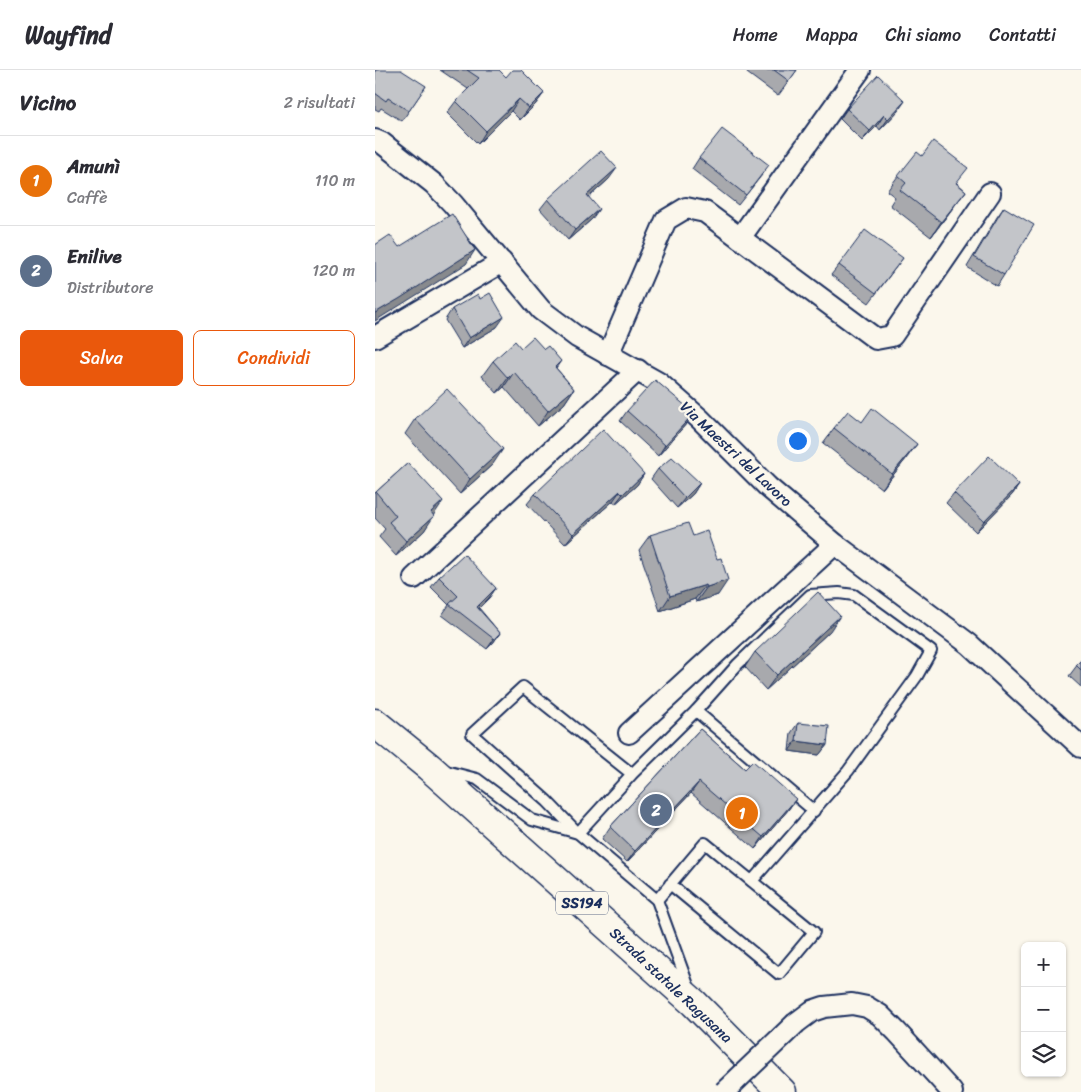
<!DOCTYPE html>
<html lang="it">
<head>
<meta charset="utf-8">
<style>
  :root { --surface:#fff; --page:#f2f2f3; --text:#2b2b33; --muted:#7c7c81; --line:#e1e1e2; --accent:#ea580c }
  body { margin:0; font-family:Sriracha,sans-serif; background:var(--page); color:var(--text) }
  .controls { position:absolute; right:15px; bottom:15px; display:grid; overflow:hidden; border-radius:8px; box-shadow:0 1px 4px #0004 }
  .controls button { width:45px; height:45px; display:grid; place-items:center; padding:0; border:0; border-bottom:1px solid var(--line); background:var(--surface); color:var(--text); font:25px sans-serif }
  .you { position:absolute; left:422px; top:370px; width:18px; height:18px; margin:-12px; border:4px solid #fff; border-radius:50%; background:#1a73e8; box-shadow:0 0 0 8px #1a73e833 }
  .badge { display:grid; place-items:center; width:32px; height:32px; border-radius:50%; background:var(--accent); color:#fff; font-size:16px; font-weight:700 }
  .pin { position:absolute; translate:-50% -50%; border:2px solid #fff; box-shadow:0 1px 5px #0006 }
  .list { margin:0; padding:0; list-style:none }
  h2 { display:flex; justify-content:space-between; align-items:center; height:65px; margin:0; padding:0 20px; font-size:21px }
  h2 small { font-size:16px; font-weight:400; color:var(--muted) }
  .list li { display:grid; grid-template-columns:32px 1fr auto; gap:15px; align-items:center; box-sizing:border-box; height:90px; padding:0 20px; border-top:1px solid var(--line) }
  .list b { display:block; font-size:19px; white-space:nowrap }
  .list p { margin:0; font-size:16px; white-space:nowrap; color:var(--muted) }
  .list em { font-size:16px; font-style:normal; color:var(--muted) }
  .actions { display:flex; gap:10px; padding:15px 20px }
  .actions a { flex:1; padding:11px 0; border:1px solid var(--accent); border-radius:8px; text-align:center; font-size:18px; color:var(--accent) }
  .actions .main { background:var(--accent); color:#fff }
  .icon { flex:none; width:28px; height:28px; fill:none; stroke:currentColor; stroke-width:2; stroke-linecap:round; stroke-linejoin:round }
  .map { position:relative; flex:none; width:706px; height:1022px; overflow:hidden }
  header { display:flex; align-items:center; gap:30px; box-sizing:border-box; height:70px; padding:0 25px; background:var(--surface); border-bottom:1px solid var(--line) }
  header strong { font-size:24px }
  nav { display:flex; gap:28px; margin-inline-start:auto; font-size:18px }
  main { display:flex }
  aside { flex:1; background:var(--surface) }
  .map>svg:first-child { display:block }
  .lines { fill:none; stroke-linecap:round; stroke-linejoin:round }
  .service-casing { stroke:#1b2f5e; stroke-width:14 }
  .minor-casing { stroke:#1b2f5e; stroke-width:24 }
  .primary-casing { stroke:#1b2f5e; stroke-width:31 }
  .service { stroke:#fbf7ec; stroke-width:10 }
  .minor { stroke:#fbf7ec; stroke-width:20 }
  .primary { stroke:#fbf7ec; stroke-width:28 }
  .minor-bridge-casing { stroke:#1b2f5e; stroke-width:24; stroke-linecap:butt }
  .minor-bridge { stroke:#fbf7ec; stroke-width:20 }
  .wall { fill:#a8a9ad; stroke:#1b2f5e }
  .shaded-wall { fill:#888a8d; stroke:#1b2f5e }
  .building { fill:#c3c5c9; stroke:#1b2f5e }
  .labels { text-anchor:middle; stroke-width:4.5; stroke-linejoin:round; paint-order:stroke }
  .shield { fill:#fbf7ec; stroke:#5e6b89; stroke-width:1 }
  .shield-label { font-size:14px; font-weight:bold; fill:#1b2f5e }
  .street-label { font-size:15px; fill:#1b2f5e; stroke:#fbf7ec }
</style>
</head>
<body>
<header>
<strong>Wayfind</strong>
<nav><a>Home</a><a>Mappa</a><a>Chi siamo</a><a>Contatti</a></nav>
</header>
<main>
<aside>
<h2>Vicino<small>2 risultati</small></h2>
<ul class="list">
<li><span class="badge" style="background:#e8710a">1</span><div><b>Amunì</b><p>Caffè</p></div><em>110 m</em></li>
<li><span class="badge" style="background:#5c6f8a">2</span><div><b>Enilive</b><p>Distributore</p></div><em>120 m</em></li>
</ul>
<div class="actions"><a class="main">Salva</a><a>Condividi</a></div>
</aside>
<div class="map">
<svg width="706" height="1022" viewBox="0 0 706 1022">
  <rect width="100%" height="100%" fill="#fbf7ec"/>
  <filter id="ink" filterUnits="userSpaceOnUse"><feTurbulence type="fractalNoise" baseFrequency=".02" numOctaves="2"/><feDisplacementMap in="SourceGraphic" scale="10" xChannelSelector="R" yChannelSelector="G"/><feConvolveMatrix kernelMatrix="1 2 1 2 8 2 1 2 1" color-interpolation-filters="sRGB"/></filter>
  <g filter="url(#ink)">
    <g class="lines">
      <defs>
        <g id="service">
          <path d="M321 641 439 741"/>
          <path d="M71 701 102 709 157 750 203 763 282 830 314 918"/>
          <path d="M257 704 148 617 97 664 172 731 203 763 257 704 321 641 363 594 435 525 464 523 479 525 556 581 542 606 473 701 377 811"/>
          <path d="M282 830 330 773 439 862 404 904 295 814"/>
        </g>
        <g id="minor">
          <path d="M0 70 7 73 59 114 78 134 166 240 202 267 284 313 325 349 393 417 460 474 594 574 706 677"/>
          <path d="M365 168 485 0"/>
          <path d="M0 267 127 192"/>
          <path d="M233 285 291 150 311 138 330 142 501 269 517 266 615 123"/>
          <path d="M39 508 263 300"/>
          <path d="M254 663 460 474"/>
          <path d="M421 953 437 941 449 937 477 934 492 937 505 945 522 962 577 1022"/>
        </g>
        <path id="primary" d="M0 653 54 697 319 933 407 1022"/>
      </defs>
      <use href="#service" class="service-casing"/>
      <use href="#minor" class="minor-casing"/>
      <use href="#primary" class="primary-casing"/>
      <use href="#service" class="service"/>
      <use href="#minor" class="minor"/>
      <use href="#primary" class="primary"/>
      <defs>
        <path id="minor-bridge" d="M349 1022 421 953"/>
      </defs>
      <use href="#minor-bridge" class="minor-bridge-casing"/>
      <use href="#minor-bridge" class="minor-bridge"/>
    </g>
    <g class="wall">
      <path d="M0 0 51 16 27 51 6 38 4 41 0 39Z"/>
      <path d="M65 0H124L131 7 169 23 160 35 145 50 136 41 103 74 72 43 81 31 93 19Z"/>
      <path d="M374 0H422L403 26 372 3Z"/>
      <path d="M472 39 523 41 505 60 502 56 487 71 465 49Z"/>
      <path d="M324 88 387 105 363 135 317 99Z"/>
      <path d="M523 106 582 113 591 121 580 135 556 167 515 135 520 127 512 121Z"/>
      <path d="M234 109 214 127 217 149 193 170 165 139 173 129Z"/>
      <path d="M629 137V205L622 216 592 197 622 147Z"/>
      <path d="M528 188 494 233 456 205 464 195Z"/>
      <path d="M77 239 122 257 87 278 70 250Z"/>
      <path d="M146 278 169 279 186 291 181 298 199 319 189 334 163 356 129 317 122 323 107 306 118 291Z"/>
      <path d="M252 341 312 353 283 386 245 351Z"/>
      <path d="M40 349 118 394 85 424 30 364Z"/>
      <path d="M459 358 531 389 507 419 448 373Z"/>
      <path d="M33 393 58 445 49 461 21 486 4 467 10 459 0 448V423Z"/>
      <path d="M283 399 325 413 318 424 302 438 276 409Z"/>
      <path d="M269 404 262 415 240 434 238 431 190 474 152 434 160 424Z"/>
      <path d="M644 415 637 425 601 462 571 433 579 423Z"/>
      <path d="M275 465 318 466 343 525 321 532 320 529 285 541 264 480Z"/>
      <path d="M64 507 121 518 114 528 104 538 125 563 118 573 112 579 67 545 74 535 56 517Z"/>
      <path d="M455 561 391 620 370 597 380 582Z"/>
      <path d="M706 590V617L694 606Z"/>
      <path d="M423 653 452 675 444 685 414 681 416 663Z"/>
      <path d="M325 659 370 699 421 729 413 740 380 779 316 723 252 792 227 769 235 757Z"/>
    </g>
    <g class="shaded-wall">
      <path d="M169 23 160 35 145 50 154 38Z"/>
      <path d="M144 29 136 41 103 74 111 61Z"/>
      <path d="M530 31 523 41 505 60 513 49Z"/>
      <path d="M509 45 502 56 487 71 495 61Z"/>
      <path d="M242 98 234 109 205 135 212 125Z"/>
      <path d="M591 121 580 135 556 167 566 152Z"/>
      <path d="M224 139 217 149 193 170 200 160Z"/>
      <path d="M100 180 91 194 0 251V243Z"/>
      <path d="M129 247 122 257 87 278 94 268Z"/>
      <path d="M139 302 129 317 122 323 133 308Z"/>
      <path d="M199 319 189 334 163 356 173 341Z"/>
      <path d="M319 343 312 353 283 386 290 375Z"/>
      <path d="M542 374 531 389 507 419 517 404Z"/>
      <path d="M128 379 118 394 85 424 95 409Z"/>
      <path d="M269 404 262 415 240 434 248 424Z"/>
      <path d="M325 413 318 424 302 438 310 428Z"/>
      <path d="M644 415 637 425 601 462 609 451Z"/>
      <path d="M245 421 238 431 190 474 198 464Z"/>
      <path d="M68 431 58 446 56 442Z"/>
      <path d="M59 446 49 461 21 486 31 471Z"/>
      <path d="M353 510 343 525 321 532 332 517Z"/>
      <path d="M331 515 320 529 285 541 295 526Z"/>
      <path d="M121 518 114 528 95 547 102 537Z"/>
      <path d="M465 546 455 561 391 620 402 605Z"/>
      <path d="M125 563 118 573 112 579 119 569Z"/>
      <path d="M421 671 452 675 444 685 414 681Z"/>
      <path d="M324 712 316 723 252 792 260 781Z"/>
      <path d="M421 729 413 740 380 779 388 767Z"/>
    </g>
    <g class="building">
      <path d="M0 0H26L51 16 34 41 13 28 11 31 0 23Z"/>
      <path d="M92 0H124L131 7 137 0H146L169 23 154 38 144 29 111 61 81 31 104 8Z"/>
      <path d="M399 0H422L414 11Z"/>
      <path d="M503 5 530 31 513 49 509 45 495 61 472 39Z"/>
      <path d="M347 59 394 95 371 125 324 88Z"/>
      <path d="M558 71 593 98 581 113 591 121 566 152 525 120 531 113 523 106 542 82 547 86Z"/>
      <path d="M226 81 242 98 212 125 224 139 200 160 173 129Z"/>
      <path d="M629 137 659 155 629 205 599 187Z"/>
      <path d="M77 144 100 180 24 229 0 243V175L15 165 24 177Z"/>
      <path d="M490 160 528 188 501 223 464 195Z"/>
      <path d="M115 223 129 247 94 268 77 239 103 224 105 229Z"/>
      <path d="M158 267 169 279 173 276 186 291 180 297 199 319 173 341 139 302 133 308 118 291 140 271 146 278Z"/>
      <path d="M280 310 319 343 290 375 252 341Z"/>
      <path d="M72 319 128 379 95 409 40 349Z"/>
      <path d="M497 338 542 374 517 404 459 358 473 341 487 352Z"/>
      <path d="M228 359 269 404 248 424 245 421 198 464 160 424Z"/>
      <path d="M614 386 644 415 609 451 579 423Z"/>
      <path d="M297 387 325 413 310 428 283 399Z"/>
      <path d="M33 393 68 431 56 442 59 446 31 471 14 452 21 446 1 422Z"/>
      <path d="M313 453 318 466 332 461 342 489 346 488 353 510 332 517 331 515 295 526 275 465Z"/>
      <path d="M89 484 121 518 102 537 125 563 119 569 74 534 83 526 64 507Z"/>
      <path d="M443 522 465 546 402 605 380 582Z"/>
      <path d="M706 590V600L701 595Z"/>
      <path d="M423 653 454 656 452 675 421 671Z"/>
      <path d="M325 659 370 699 378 691 421 729 388 767 324 712 260 781 235 757Z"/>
    </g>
  </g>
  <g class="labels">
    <rect class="shield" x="181" y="821.5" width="52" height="23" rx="4"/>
    <g class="shield-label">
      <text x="207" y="838">SS194</text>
    </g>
    <g class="street-label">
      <text transform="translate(361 384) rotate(43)" y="5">Via Maestri del Lavoro</text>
      <text transform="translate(296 915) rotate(43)" y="5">Strada statale Ragusana</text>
    </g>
  </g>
</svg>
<div class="controls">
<button>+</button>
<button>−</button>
<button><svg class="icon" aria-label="layers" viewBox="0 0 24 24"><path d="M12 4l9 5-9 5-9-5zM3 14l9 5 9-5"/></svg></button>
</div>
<div class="you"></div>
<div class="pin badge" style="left:367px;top:743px;background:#e8710a">1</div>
<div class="pin badge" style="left:281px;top:740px;background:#5c6f8a">2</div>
</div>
</main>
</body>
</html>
